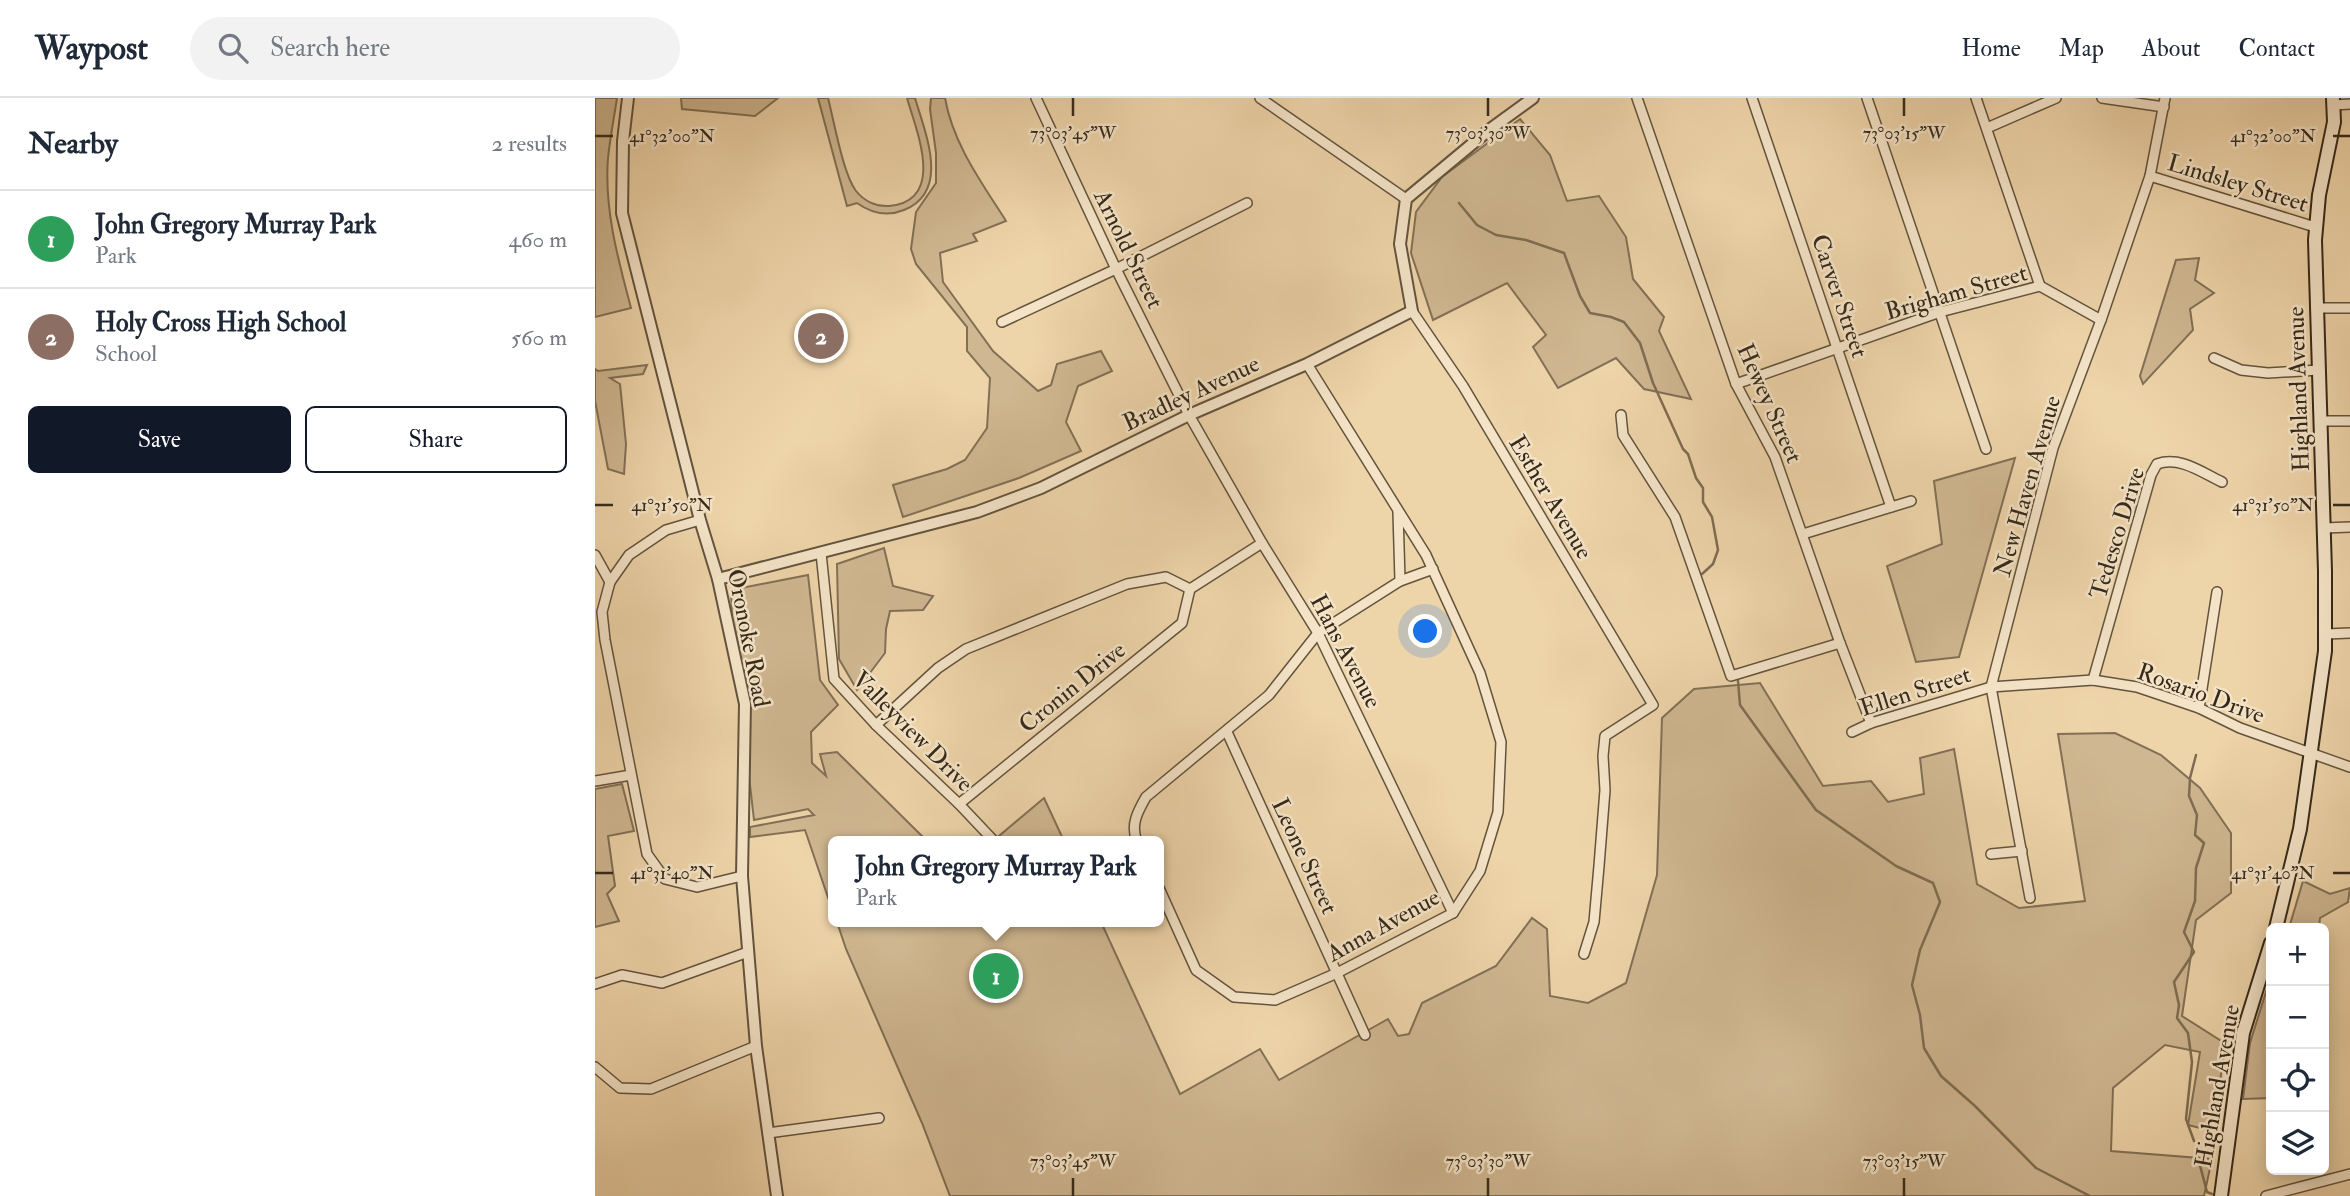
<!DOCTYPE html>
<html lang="en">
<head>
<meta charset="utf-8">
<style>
  :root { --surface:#fff; --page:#f2f2f3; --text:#1f2937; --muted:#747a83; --line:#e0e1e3; --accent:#111827 }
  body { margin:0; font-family:"IM FELL Double Pica",serif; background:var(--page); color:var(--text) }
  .controls { position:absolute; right:21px; bottom:21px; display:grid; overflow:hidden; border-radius:10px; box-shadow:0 4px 18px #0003 }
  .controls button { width:63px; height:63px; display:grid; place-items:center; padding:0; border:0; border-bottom:2px solid var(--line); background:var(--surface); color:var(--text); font:35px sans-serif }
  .you { position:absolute; left:831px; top:534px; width:24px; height:24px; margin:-18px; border:5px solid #fff; border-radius:50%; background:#1a73e8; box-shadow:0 0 0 10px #1a73e833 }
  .badge { display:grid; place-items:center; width:46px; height:46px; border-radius:50%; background:var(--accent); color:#fff; font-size:23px; font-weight:700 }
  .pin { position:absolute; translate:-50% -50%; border:4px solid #fff; box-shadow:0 2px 7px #0006 }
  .popup { position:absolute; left:233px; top:738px; width:336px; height:91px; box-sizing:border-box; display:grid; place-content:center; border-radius:10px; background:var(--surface); filter:drop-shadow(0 2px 5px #0005); font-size:23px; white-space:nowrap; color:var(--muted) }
  .popup b { font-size:26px; color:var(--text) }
  .popup::after { content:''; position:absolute; left:50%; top:100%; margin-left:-14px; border:14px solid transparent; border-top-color:var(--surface) }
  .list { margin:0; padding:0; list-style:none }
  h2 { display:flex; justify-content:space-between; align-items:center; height:91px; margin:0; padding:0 28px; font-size:30px }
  h2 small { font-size:23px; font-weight:400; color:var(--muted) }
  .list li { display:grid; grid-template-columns:46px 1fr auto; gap:21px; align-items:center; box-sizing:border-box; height:98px; padding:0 28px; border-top:2px solid var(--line) }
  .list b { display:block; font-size:26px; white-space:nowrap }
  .list p { margin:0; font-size:23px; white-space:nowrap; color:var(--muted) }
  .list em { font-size:23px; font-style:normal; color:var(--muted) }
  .actions { display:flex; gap:14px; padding:21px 28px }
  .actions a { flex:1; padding:16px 0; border:2px solid var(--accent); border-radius:10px; text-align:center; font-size:24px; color:var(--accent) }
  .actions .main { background:var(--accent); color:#fff }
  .icon { flex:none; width:38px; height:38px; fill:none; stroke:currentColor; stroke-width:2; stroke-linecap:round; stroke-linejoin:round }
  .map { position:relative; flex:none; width:1755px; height:1098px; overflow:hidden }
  header { display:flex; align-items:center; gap:42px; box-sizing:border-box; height:98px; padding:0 35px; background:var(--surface); border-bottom:2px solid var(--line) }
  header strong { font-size:33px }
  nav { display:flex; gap:38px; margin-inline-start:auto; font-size:24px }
  .search { width:490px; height:63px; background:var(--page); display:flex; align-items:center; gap:18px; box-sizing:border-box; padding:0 24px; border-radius:38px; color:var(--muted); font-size:26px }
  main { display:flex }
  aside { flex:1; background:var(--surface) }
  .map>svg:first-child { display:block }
  .green { fill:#cfb791; stroke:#827056; stroke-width:2 }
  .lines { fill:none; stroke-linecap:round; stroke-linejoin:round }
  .stream { stroke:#7e6d52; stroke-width:2.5 }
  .minor-casing { stroke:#63543e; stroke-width:12 }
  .tertiary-casing { stroke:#63543e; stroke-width:14 }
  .secondary-casing { stroke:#352a1a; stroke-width:16 }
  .minor { stroke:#f4e3c7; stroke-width:9 }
  .tertiary { stroke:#f4e3c7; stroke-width:10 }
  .secondary { stroke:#f4e3c7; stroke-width:12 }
  .ticks { fill:none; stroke:#352a1a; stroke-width:2.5 }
  .labels { text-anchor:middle; stroke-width:5; stroke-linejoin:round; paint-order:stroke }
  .street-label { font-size:24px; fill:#352a1a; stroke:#f4e3c7 }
  .ticks-label { font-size:18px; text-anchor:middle; fill:#352a1a; stroke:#f4e3c7; stroke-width:5; stroke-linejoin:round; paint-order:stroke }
</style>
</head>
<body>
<header>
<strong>Waypost</strong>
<div class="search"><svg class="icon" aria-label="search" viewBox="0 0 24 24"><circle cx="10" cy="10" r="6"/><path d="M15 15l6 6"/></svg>Search here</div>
<nav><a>Home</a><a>Map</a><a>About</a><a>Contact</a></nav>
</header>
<main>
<aside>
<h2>Nearby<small>2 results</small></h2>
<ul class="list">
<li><span class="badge" style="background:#2e9e5b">1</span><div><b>John Gregory Murray Park</b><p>Park</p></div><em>460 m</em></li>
<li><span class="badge" style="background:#8d6e63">2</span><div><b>Holy Cross High School</b><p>School</p></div><em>560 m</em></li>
</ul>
<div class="actions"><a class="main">Save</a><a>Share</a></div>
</aside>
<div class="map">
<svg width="1755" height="1098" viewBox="0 0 1755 1098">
  <rect width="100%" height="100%" fill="#eed4a9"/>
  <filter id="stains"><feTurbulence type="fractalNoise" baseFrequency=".00286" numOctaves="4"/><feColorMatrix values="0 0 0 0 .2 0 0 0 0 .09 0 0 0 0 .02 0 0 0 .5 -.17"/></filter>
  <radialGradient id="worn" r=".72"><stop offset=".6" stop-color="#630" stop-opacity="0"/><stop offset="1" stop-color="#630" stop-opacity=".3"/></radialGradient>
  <g class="green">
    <path d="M0 0H22C19 20 15 40 13 60 9 111 23 161 36 210L0 219Z"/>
    <path d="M86 0H183L160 18 87 11Z"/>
    <path d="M223 0H233C239 23 248 76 261 93 269 103 281 109 294 108 352 103 321 32 312 0H320C330 35 356 93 309 112 292 119 276 115 262 105L252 108Z"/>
    <path d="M336 0H350C358 46 387 85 411 123L378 136 382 143 345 155 348 184 398 253 443 293 456 287 462 266 506 253 517 273 483 288 471 324 486 353 424 380 308 419 298 387 352 371 370 362 392 330 395 280 372 253V229L321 166 316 151 321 114 341 85V55L335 11Z"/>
    <path d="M925 21 955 57 972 103 1004 98 1031 139 1038 181 1069 219 1064 233 1096 301 1049 291 1021 260 963 290 938 249 951 237 912 185 838 222 816 155 821 114 847 79Z"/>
    <path d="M1604 160 1600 182 1619 195 1595 211 1598 232 1548 286 1545 278 1581 162Z"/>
    <path d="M52 267 48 276 15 280 25 286 31 346 29 376 13 371 0 303V271L3 273Z"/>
    <path d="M1420 360 1364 559 1321 564 1292 468 1347 446 1339 383Z"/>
    <path d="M289 450 298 488 338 498 328 512 295 513 291 531 290 555 262 592 244 561 242 466Z"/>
    <path d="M213 477 225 582 243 607 216 634 217 665 231 678 225 656 242 654 332 743H238V814L210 732 155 739V729L219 717 213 711 159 722 154 678 155 613 137 521 136 492Z"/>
    <path d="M1165 585 1228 688 1276 683 1293 704 1329 696 1325 660 1359 651 1382 786 1424 810 1490 803 1463 636 1520 635 1566 657 1605 690 1636 735V795L1601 822 1587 918 1631 946 1617 1033 1593 1027 1605 954 1570 947 1518 990 1516 1053 1617 1061 1609 1098H355L327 1025 251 851 242 824H506L585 996 665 951 684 982 793 921 803 938 814 936 827 905 901 868 937 820 952 831 955 898 993 905 1031 885 1062 777 1067 620 1099 591Z"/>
    <path d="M27 686 39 733 13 738 20 788 12 796 24 823 0 829V691Z"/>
    <path d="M449 700 469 743H398Z"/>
    <path d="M1708 783 1735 796 1755 790 1753 804 1725 820 1724 830H1694Z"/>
    <path d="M1675 881 1676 1000 1648 1001 1655 945Z"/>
  </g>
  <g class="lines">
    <g class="stream">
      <path d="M864 105 882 127 901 137 931 142 969 155 985 198 995 215 1016 219 1029 224 1045 245 1058 285 1088 351 1093 356 1101 380 1108 390V404L1117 419 1123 452 1118 466 1107 476"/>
      <path d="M1143 583 1145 607 1221 712 1301 768 1338 785 1345 804 1325 852 1317 887 1325 917 1329 950 1346 978 1380 1008 1441 1070 1495 1098"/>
      <path d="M1599 1043 1591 1021 1597 964 1593 935 1582 920 1584 907 1579 884 1599 854 1589 834 1600 803 1601 770 1609 745 1600 737 1602 717 1594 698 1595 680 1601 657"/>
      <path d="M1602 1056 1612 1094 1617 1096"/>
    </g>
    <defs>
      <g id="minor">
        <path d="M441 0 521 171 594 317 667 445 723 535 858 815"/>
        <path d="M665 0 811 101"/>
        <path d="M1042 0 1141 286 1180 359 1245 545 1276 625"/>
        <path d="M1157 0 1296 409"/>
        <path d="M1272 0 1391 351"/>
        <path d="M1381 0 1445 188"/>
        <path d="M1507 0 1569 9"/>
        <path d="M1739 7 1755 6"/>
        <path d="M1392 30 1461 0"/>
        <path d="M1555 78 1720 129"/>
        <path d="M1722 210H1755"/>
        <path d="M817 213 868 288 1058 607 1010 638 1008 658 1010 692 1004 768 999 824 989 856"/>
        <path d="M407 224 521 171 652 105"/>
        <path d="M1619 260 1646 272 1673 275 1724 272"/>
        <path d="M1141 286 1345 214 1445 188 1506 222"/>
        <path d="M1026 317 1028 337 1080 419 1136 578 1245 545"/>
        <path d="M1726 323H1755"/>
        <path d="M105 422 71 432 34 457 15 484 7 514 10 542 52 756 70 781 102 789 147 778"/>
        <path d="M1729 430 1755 429"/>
        <path d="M1208 436 1316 403"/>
        <path d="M226 455 239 581 281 627 364 706 399 743"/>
        <path d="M0 457 15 484"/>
        <path d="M805 483 838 471"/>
        <path d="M1731 536 1755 535"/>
        <path d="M1498 582 1556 377 1562 366C1585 358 1606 374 1627 384"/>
        <path d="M1604 610 1622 494"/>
        <path d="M281 627 343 570 371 551 532 486 571 479 595 491 667 445"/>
        <path d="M632 634 770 937"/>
        <path d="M1257 634 1276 625 1396 589 1498 582 1542 589 1604 610 1645 630 1755 669"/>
        <path d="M0 683 36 677"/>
        <path d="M364 706 587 525 595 491"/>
        <path d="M542 743C535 727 543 713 551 699L674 597 723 535 805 483 803 414"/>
        <path d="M1396 756 1427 753"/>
        <path d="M564 790 601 872 639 899 680 902 742 875 858 815 885 773 903 714 906 644 885 575 831 457 712 266"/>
        <path d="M1435 800 1396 589 1458 350 1506 222 1555 78 1570 0"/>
        <path d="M0 886 27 877 67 885 153 854"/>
        <path d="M0 969 25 990 56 991 161 948"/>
        <path d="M173 1035 284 1020"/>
        <path d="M1671 1098 1755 1076"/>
      </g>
      <g id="tertiary">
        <path d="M33 0 28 43 27 115 105 422 123 481 150 606 147 778 161 948 182 1098"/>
        <path d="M123 481 382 414 446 390 594 317 712 266 817 213 805 146 811 101 894 32 938 0"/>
      </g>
      <g id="secondary">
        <path d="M1681 830 1705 731 1730 553V473L1720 142 1724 97 1739 24 1738 0"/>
        <path d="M1626 1098 1648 935 1676 845"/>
      </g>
    </defs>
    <use href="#minor" class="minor-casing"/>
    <use href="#tertiary" class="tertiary-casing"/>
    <use href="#secondary" class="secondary-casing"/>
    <use href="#minor" class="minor"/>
    <use href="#tertiary" class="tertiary"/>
    <use href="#secondary" class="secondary"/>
  </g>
  <path class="ticks" d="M478 0V18M893 0V18M1309 0V18M0 38H18M1738 38H1755M0 407H18M1738 407H1755M0 775H18M1738 775H1755M478 1080V1098M893 1080V1098M1309 1080V1098"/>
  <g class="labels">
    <g class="street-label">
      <text transform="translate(1643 85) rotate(17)" y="8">Lindsley Street</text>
      <text transform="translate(534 151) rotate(64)" y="8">Arnold Street</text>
      <text transform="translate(1361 194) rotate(-16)" y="8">Brigham Street</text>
      <text transform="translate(1245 198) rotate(71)" y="8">Carver Street</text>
      <text transform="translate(1703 291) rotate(-92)" y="8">Highland Avenue</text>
      <text transform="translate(596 295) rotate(-25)" y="8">Bradley Avenue</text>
      <text transform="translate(1175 305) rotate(66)" y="8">Hewey Street</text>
      <text transform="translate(1432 388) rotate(-74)" y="8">New Haven Avenue</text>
      <text transform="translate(956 399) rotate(59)" y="8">Esther Avenue</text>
      <text transform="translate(1522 435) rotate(-73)" y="8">Tedesco Drive</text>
      <text transform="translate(154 540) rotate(79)" y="8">Oronoke Road</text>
      <text transform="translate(751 553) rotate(62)" y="8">Hans Avenue</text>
      <text transform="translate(477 589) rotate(-39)" y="8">Cronin Drive</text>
      <text transform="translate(1320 593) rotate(-18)" y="8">Ellen Street</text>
      <text transform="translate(1606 595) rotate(20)" y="8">Rosario Drive</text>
      <text transform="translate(318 633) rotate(45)" y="8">Valleyview Drive</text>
      <text transform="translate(710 758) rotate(65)" y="8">Leone Street</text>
      <text transform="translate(788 827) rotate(-29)" y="8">Anna Avenue</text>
      <text transform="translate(1622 988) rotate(-80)" y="8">Highland Avenue</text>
    </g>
  </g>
  <g class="ticks-label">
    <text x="478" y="41">73°03'45"W</text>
    <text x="893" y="41">73°03'30"W</text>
    <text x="1309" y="41">73°03'15"W</text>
    <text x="77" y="44">41°32'00"N</text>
    <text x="1678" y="44">41°32'00"N</text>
    <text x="77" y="413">41°31'50"N</text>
    <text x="1678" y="413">41°31'50"N</text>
    <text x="77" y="781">41°31'40"N</text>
    <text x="1678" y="781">41°31'40"N</text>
    <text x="478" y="1069">73°03'45"W</text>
    <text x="893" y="1069">73°03'30"W</text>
    <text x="1309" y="1069">73°03'15"W</text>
  </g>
  <rect width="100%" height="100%" filter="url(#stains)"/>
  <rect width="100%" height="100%" fill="url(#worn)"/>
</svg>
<div class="controls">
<button>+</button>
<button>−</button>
<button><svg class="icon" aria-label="locate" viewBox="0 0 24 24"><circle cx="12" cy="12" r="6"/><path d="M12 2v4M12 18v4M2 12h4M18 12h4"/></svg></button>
<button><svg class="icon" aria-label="layers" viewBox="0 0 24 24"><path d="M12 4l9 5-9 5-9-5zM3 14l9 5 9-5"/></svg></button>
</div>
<div class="you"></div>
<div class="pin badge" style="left:401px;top:878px;background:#2e9e5b">1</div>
<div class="popup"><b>John Gregory Murray Park</b>Park</div>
<div class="pin badge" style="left:226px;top:238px;background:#8d6e63">2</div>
</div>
</main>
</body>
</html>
